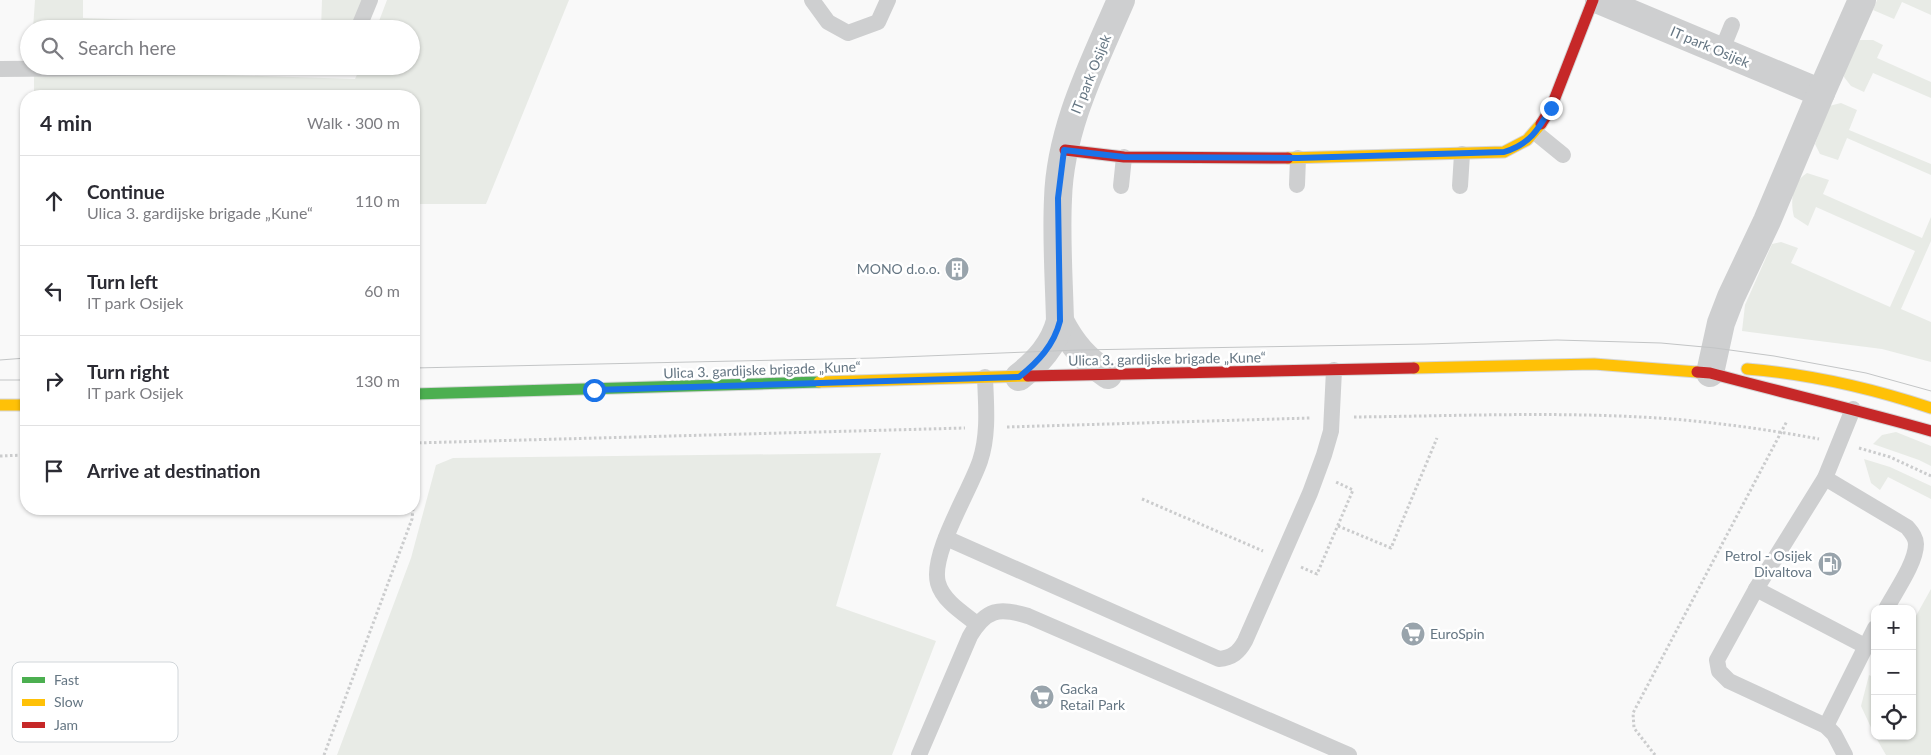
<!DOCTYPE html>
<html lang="en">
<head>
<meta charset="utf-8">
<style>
  :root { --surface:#fff; --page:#f7f7f7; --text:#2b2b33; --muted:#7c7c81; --line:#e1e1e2 }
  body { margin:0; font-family:Lato,sans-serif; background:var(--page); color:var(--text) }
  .controls { position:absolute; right:15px; bottom:15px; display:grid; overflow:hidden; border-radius:10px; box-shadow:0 1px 4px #0004 }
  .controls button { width:45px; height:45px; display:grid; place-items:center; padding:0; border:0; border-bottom:1px solid var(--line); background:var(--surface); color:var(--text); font:25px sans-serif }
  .stop { position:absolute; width:15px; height:15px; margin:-11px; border:4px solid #1a73e8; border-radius:50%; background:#fff }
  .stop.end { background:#1a73e8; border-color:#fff; box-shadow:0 1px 5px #0008 }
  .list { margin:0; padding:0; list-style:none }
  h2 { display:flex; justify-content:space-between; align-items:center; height:65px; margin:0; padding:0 20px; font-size:21px }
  h2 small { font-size:16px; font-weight:400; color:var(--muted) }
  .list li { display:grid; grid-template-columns:32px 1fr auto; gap:15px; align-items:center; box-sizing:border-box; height:90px; padding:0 20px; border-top:1px solid var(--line) }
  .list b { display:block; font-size:19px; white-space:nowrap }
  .list p { margin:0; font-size:16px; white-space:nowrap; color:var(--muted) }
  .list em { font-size:16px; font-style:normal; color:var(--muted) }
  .icon { flex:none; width:28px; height:28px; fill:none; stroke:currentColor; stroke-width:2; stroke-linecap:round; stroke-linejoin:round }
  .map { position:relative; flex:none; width:1931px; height:755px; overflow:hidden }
  .search { position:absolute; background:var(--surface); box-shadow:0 1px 4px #0004; left:20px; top:20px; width:400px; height:55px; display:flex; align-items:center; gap:12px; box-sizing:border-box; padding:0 18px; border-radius:28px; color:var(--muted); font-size:19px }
  .panel { position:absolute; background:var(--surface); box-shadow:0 1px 4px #0004; left:20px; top:90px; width:400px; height:425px; border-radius:20px }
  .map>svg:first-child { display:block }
  .green { fill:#e8ebe6 }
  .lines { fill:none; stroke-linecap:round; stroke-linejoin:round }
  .fast-casing { stroke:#d5d6d7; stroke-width:13 }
  .slow-casing { stroke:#d5d6d7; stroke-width:13 }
  .jam-casing { stroke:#d5d6d7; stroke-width:13 }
  .path { stroke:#cbcccd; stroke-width:3; stroke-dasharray:2.5 2.5; stroke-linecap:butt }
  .lane { stroke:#cecfd0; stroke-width:16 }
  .street { stroke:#cecfd0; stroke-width:28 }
  .fast { stroke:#4caf50; stroke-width:11 }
  .slow { stroke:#ffc107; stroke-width:11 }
  .jam { stroke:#c62828; stroke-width:11 }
  .tram { stroke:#c3c5c6; stroke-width:1 }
  .route { stroke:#1a73e8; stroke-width:6 }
  .labels { text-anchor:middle; stroke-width:5; stroke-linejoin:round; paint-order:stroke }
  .street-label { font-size:14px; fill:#657683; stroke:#fff }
  .poi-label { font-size:14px; fill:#657683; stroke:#fff; text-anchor:end }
  .key { fill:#fff; stroke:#d1d6da; stroke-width:1 }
  .key-label { font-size:14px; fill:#657683 }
</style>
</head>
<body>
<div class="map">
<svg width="1931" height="755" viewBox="0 0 1931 755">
  <rect width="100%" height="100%" fill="#f9f9f9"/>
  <g class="green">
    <path d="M35 0H83V18L191 22V29H33Z"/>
    <path d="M322 0H364L353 29H321Z"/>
    <path d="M387 0H569L486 204H414V96H34V69L355 79 361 66H411V29H376Z"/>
    <path d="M1877 0H1931V15L1902 2 1894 19 1873 10Z"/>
    <path d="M1860 40H1873L1883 45 1877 58 1931 82V98L1873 73 1864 92 1851 86 1844 77C1845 63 1848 48 1860 40Z"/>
    <path d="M1841 103 1857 110 1849 130 1931 164V175L1847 138 1838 160 1820 154 1815 144 1829 106Z"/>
    <path d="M1807 173 1829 180 1823 194 1922 238 1931 217V241L1901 309 1931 322V362L1882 349 1742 331 1745 305 1772 244 1781 242 1798 248 1791 263 1890 307 1915 251 1816 207 1808 226 1794 217C1790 201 1792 182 1807 173Z"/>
    <path d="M1896 432 1931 446V466L1919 460 1873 444 1882 435Z"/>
    <path d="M881 453 836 606 936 641 892 755H337L411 558 436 465 453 458Z"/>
    <path d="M1864 459 1890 467 1931 486V499L1888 477 1880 490 1871 483Z"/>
    <path d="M1931 589V755H1886L1875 736H1912V623Z"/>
    <path d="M1869 675 1875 678V736L1861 706Z"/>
  </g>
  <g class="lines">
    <defs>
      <path id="fast" d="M414 394 819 382"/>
      <g id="slow">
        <path d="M1288 158 1504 152 1527 140 1541 124"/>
        <path d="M1414 368 1594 364 1697 372"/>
        <path d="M1747 369C1810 374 1871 388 1931 408"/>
        <path d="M819 382 1028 376"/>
        <path d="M0 405H26"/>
      </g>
      <g id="jam">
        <path d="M1541 124 1551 108 1593 0"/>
        <path d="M1065 150 1124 157 1288 158"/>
        <path d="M1697 372 1710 373C1784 393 1858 410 1931 431"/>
        <path d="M1028 376 1414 368"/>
      </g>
    </defs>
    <use href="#fast" class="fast-casing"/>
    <use href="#slow" class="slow-casing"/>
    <use href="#jam" class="jam-casing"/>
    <g class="path">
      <path d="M1354 417C1460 416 1567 411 1672 419 1721 423 1771 430 1819 439"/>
      <path d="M1007 427 1310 418"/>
      <path d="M414 443 965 428"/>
      <path d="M1859 448 1890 457 1931 476"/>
      <path d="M0 456 26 455"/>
      <path d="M1142 499 1263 551"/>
      <path d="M414 500 417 443"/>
      <path d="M1338 526 1391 548 1437 438"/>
      <path d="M1301 567 1317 574 1353 490 1336 482"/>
      <path d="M324 755 412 519 413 509"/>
      <path d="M1655 755 1634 728 1633 713 1787 421"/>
    </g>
    <g class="lane">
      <path d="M812 0 828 22 848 33 878 22 888 0"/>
      <path d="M358 29 370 0"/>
      <path d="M1721 52 1732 25"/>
      <path d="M0 69 343 66"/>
      <path d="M1536 133 1563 155"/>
      <path d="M1297 185 1298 158"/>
      <path d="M1121 186 1124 157"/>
      <path d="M1460 186 1462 154"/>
      <path d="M1825 478 1907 527C1911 532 1916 537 1916 544 1916 563 1895 592 1886 609"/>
      <path d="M946 538 1219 659C1232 658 1239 652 1245 641L1310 493 1324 455 1331 431 1334 370"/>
      <path d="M1756 589 1865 646"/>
      <path d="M977 624C963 613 943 601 938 583 930 554 970 491 980 461 989 434 986 405 985 377"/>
      <path d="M1826 726 1875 628"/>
      <path d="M919 755 970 636C986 609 999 607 1028 616L1349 755"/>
      <path d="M1845 755 1834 734 1826 726 1729 681 1719 671 1717 660 1756 589 1825 478 1853 409"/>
    </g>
    <g class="street">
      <path d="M1599 0 1821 93"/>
      <path d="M1060 321C1073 346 1085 359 1108 375"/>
      <path d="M1710 373 1721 323 1731 297 1767 221 1821 93 1862 0"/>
      <path d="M1019 377C1038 362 1054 345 1060 321 1059 280 1056 239 1058 199 1060 128 1094 63 1121 0"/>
    </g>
    <use href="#fast" class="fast"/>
    <use href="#slow" class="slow"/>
    <use href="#jam" class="jam"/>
    <g class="tram">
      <path d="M0 360 26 358"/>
      <path d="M414 368 875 358 1078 350 1426 344 1557 340 1661 343 1715 348 1774 356 1866 373 1931 391"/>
      <path d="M0 380H26"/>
    </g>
  </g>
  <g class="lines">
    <path class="route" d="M594 390 1019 377C1038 362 1054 345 1060 321L1058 198 1064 150 1124 157 1298 158 1504 152C1530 144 1538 130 1551 108"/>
  </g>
  <defs>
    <symbol id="building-disc" viewBox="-11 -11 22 22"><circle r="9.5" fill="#99a4ac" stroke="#fff"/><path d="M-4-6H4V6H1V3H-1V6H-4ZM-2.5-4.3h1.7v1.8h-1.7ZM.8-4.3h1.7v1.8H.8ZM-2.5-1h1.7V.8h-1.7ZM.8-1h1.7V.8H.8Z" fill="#fff"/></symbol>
    <symbol id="fuel-disc" viewBox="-11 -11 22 22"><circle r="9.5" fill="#99a4ac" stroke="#fff"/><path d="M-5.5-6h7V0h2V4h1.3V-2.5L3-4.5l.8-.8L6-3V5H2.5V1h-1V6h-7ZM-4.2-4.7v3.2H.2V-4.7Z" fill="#fff"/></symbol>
    <symbol id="supermarket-disc" viewBox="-11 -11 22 22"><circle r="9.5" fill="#99a4ac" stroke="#fff"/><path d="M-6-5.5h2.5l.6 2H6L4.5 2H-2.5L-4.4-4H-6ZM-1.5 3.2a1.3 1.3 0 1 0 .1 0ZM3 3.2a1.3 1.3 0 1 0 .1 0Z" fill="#fff"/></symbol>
  </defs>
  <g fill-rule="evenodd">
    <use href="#building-disc" x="943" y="255" width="28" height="28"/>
    <use href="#fuel-disc" x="1816" y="550" width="28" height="28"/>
    <use href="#supermarket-disc" x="1399" y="620" width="28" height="28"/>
    <use href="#supermarket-disc" x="1028" y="683" width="28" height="28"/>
  </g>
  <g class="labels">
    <g class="street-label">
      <text transform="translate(1710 47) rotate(23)" y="5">IT park Osijek</text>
      <text transform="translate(1091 74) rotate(-68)" y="5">IT park Osijek</text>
      <text transform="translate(1167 359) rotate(-1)" y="5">Ulica 3. gardijske brigade „Kune“</text>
      <text transform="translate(762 370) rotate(-2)" y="5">Ulica 3. gardijske brigade „Kune“</text>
    </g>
    <g class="poi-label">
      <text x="940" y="274">MONO d.o.o.</text>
      <text x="1812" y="561">Petrol - Osijek<tspan x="1812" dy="16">Divaltova</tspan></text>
      <text x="1430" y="639" text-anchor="start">EuroSpin</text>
      <text x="1060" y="694" text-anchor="start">Gacka<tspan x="1060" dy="16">Retail Park</tspan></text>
    </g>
  </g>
  <rect x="12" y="662" width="166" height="80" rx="8" class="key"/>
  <rect x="22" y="677" width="23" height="6" fill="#4caf50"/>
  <rect x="22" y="699" width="23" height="7" fill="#ffc107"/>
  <rect x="22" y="722" width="23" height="6" fill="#c62828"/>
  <g class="key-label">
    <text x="54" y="685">Fast</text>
    <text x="54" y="707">Slow</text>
    <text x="54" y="730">Jam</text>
  </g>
</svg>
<div class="controls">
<button>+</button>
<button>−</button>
<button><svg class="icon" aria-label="locate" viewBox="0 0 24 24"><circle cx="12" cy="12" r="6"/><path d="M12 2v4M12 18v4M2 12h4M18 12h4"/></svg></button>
</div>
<div class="stop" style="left:594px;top:390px"></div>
<div class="stop end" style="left:1551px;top:108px"></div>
<div class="search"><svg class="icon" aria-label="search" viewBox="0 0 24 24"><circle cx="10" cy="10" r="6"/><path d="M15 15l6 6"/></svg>Search here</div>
<section class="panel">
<h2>4 min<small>Walk · 300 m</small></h2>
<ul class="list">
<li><svg class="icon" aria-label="ahead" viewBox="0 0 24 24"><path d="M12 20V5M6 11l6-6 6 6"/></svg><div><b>Continue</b><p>Ulica 3. gardijske brigade „Kune“</p></div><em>110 m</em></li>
<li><svg class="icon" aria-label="left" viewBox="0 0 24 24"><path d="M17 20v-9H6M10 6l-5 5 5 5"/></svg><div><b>Turn left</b><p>IT park Osijek</p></div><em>60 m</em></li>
<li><svg class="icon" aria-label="right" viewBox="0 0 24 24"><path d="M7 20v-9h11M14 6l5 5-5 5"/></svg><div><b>Turn right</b><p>IT park Osijek</p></div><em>130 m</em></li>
<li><svg class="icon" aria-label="arrive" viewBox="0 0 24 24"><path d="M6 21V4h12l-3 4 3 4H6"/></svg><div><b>Arrive at destination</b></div></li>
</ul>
</section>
</div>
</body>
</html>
